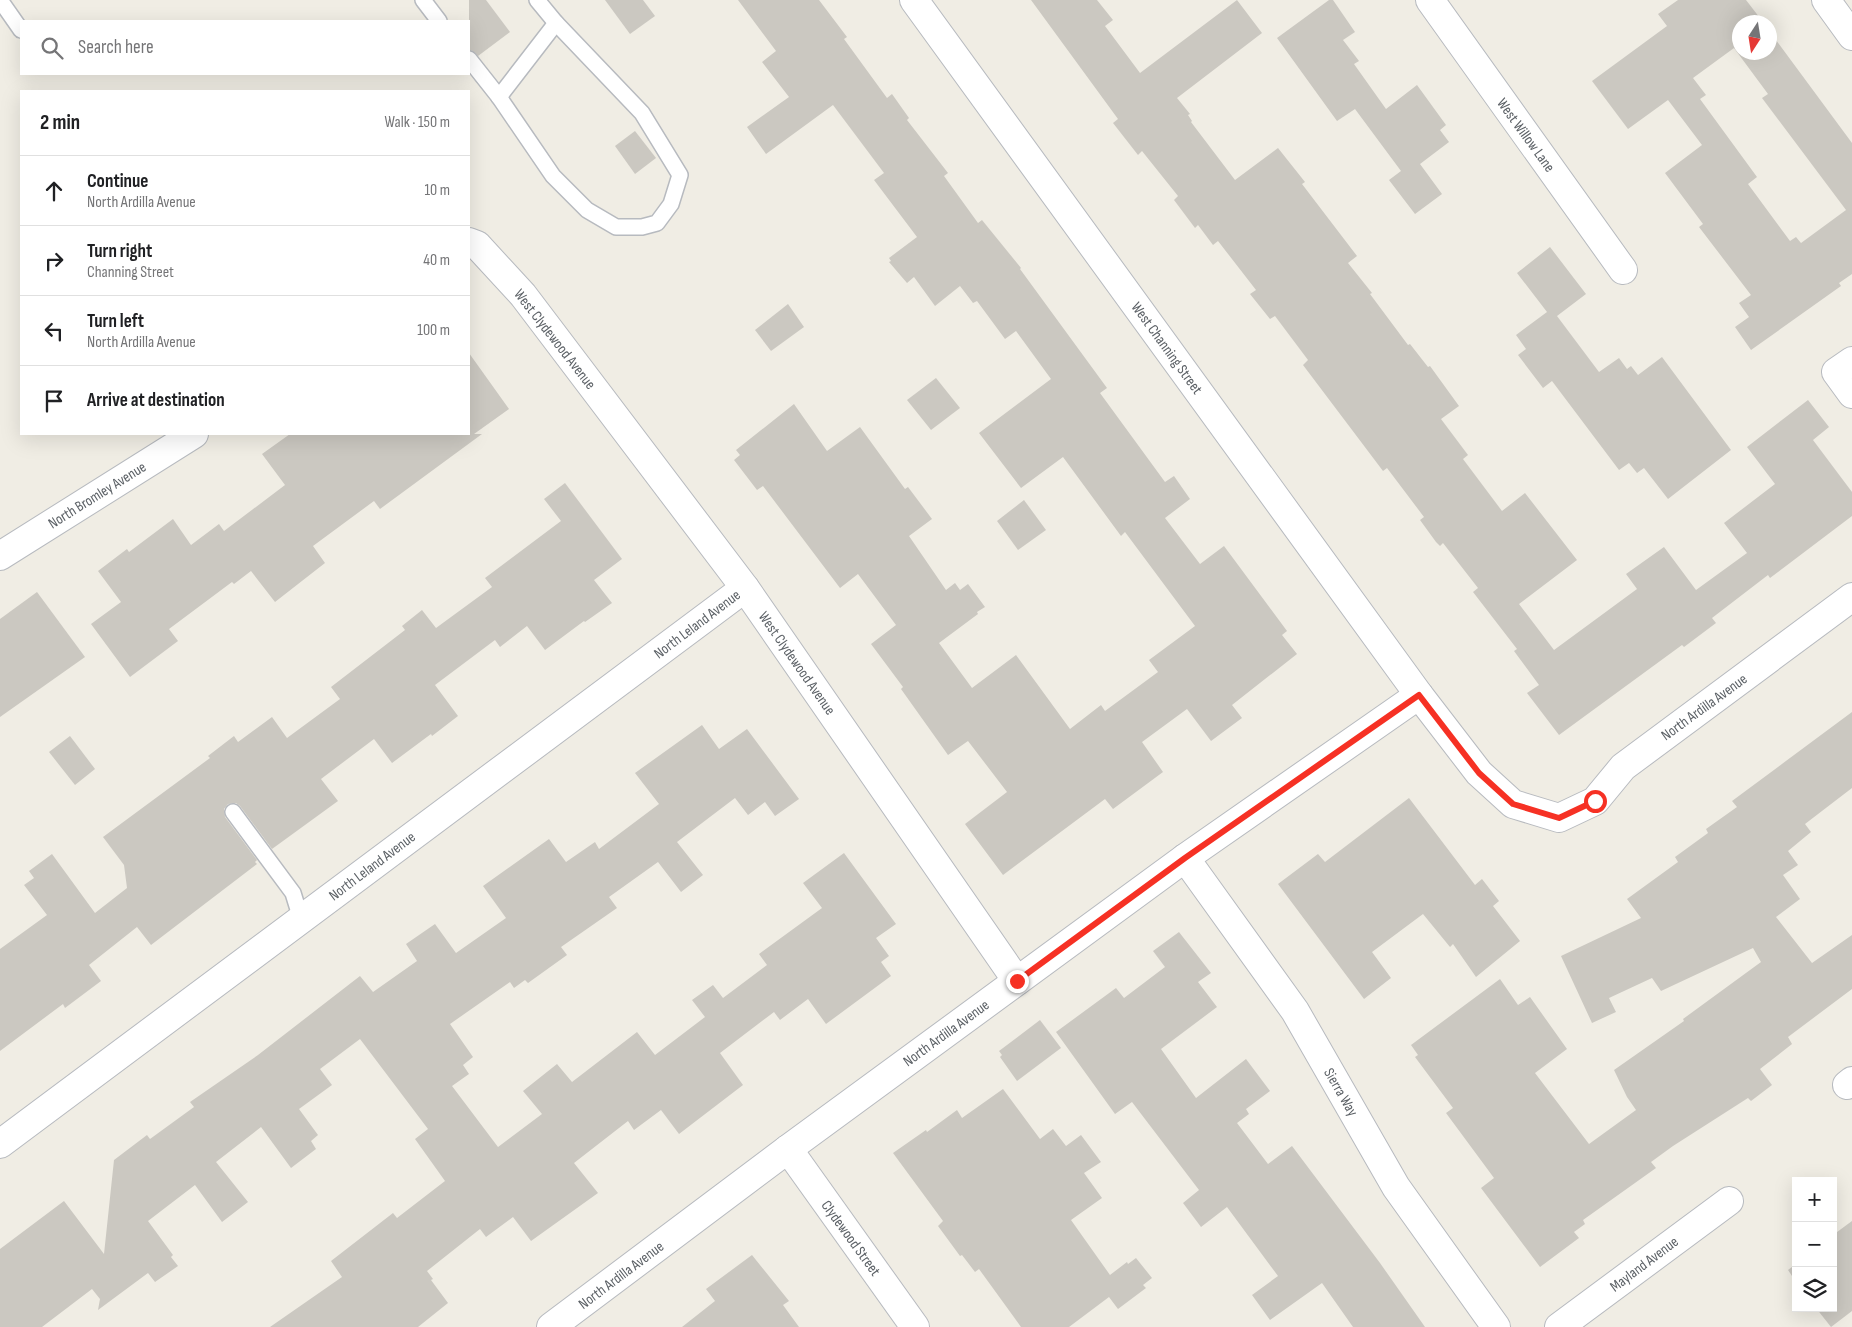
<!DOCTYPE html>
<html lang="en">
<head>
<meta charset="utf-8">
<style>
  :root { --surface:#fff; --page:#f6f6f6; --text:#202124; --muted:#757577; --line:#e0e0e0 }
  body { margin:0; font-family:"Sofia Sans Condensed",sans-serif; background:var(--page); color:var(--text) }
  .controls { position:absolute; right:15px; bottom:15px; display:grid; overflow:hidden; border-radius:0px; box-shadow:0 5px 20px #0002 }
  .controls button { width:45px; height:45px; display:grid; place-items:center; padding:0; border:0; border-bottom:1px solid var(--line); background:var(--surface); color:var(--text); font:25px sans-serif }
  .compass { position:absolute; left:1732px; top:15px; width:45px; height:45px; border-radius:50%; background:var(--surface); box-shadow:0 5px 20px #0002; rotate:192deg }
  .stop { position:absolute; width:15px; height:15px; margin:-11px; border:4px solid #f63124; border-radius:50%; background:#fff }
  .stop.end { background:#f63124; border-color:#fff; box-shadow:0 1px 5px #0008 }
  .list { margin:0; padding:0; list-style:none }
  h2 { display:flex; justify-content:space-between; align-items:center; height:65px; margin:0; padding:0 20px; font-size:21px }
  h2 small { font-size:16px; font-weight:400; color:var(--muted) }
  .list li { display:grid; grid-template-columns:32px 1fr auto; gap:15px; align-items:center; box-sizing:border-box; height:70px; padding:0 20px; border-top:1px solid var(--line) }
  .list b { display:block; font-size:19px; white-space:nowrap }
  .list p { margin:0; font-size:16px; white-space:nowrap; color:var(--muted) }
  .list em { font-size:16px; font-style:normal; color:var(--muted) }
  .icon { flex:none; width:28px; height:28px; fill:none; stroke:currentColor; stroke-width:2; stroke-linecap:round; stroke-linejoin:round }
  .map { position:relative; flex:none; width:1852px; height:1327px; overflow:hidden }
  .search { position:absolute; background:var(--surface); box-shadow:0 5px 20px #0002; left:20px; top:20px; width:450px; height:55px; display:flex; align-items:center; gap:12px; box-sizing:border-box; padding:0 18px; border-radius:0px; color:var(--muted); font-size:19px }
  .panel { position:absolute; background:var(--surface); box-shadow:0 5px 20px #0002; left:20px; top:90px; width:450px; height:345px; border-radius:0px }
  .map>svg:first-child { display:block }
  .building { fill:#cbc8c1; fill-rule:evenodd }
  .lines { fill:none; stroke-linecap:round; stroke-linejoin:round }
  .lane-casing { stroke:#b7babf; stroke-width:18 }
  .street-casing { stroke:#b7babf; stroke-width:30 }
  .lane { stroke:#fff; stroke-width:15 }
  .street { stroke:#fff; stroke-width:28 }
  .route { stroke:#f63124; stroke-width:6 }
  .labels { text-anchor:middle; stroke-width:4; stroke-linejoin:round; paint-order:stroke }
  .street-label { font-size:15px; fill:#5c6166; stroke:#fff }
</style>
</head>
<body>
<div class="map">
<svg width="1852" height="1327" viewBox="0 0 1852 1327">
  <rect width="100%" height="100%" fill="#f0ede4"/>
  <g class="building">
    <path d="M469 0H486L510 32 478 56 473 51 469 50Z"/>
    <path d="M605 0H643L655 16 630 34Z"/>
    <path d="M738 0H819L847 37 844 39 887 98 892 94 909 118 907 120 948 173 944 176 978 223 982 220 1021 268 1020 269 1107 388 1100 393 1165 482 1174 476 1190 499 1165 518 1200 564 1224 546 1287 631 1282 635 1297 654 1232 705 1242 718 1211 741 1187 709 1142 742 1163 772 1113 809 1105 799 1003 875 965 824 1007 792 968 741 948 755 901 689 903 687 871 644 896 625 858 574 840 588 763 486 757 490 734 460 740 455 736 450 794 404 827 451 860 427 905 489 908 487 932 519 909 536 946 590 955 583 960 590 968 584 985 607 977 612 978 614 939 643 972 688 1016 655 1070 729 1101 705 1105 711 1158 672 1149 660 1195 626 1125 532 1121 536 1063 457 1021 488 979 433 1051 379 1016 331 1005 339 977 301 973 303 960 286 935 306 914 277 907 283 889 262 891 261 889 258 917 237 874 180 884 173 833 105 766 154 747 127 789 97 762 62 776 51Z"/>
    <path d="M1031 0H1097L1113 20 1105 26 1140 73 1237 0 1262 33 1177 98 1190 114 1188 115 1192 121 1191 122 1235 180 1278 148 1305 182 1302 184 1357 256 1348 263 1372 293 1370 294 1408 345 1410 344 1428 367 1430 366 1459 406 1441 419 1468 455 1463 459 1502 511 1525 493 1577 560 1519 604 1554 650 1637 589 1626 574 1664 547 1696 590 1747 553 1724 523 1775 484 1747 447 1808 400 1829 427 1813 440 1852 492V516L1770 578 1768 575 1712 618 1716 623 1684 647 1682 645 1559 735 1527 693 1539 685 1514 651 1517 649 1473 592 1478 588 1443 543 1440 546 1436 542 1420 520 1424 517 1387 468 1383 471 1303 365 1308 360 1275 316 1270 319 1250 294 1256 290 1218 241 1213 245 1198 225 1195 228 1174 200 1178 196 1142 151 1138 155 1113 123 1118 119Z"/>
    <path d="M1329 0H1333L1355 32 1343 40 1359 61 1354 64 1386 109 1417 85 1446 125 1440 130 1449 142 1420 164 1442 194 1415 214 1389 180 1401 171 1355 109 1337 121 1277 38Z"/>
    <path d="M1678 0H1746L1763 22H1740V52H1770V32L1852 143V274L1839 283 1841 286 1751 350 1735 327 1749 317 1739 303 1751 295 1699 227 1703 224 1665 173 1702 145 1668 100 1628 129 1592 81 1667 26 1658 14ZM1734 48 1768 94 1762 98 1846 210 1801 243 1796 237 1790 241 1748 184 1757 177 1700 99 1706 95 1693 78Z"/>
    <path d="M635 131 656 158 635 174 615 146Z"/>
    <path d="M1550 247 1586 294 1557 316 1599 372 1619 358 1627 369 1631 366 1638 375 1662 357 1731 450 1668 499 1644 468 1637 473 1629 463 1619 470 1552 381 1543 388 1518 355 1526 349 1516 335 1547 312 1517 273Z"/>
    <path d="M788 304 804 327 771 351 755 330Z"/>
    <path d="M469 353 509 409 474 434H482L380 509 374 501 313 546 325 563 275 602 251 571 234 584 232 582 169 629 178 641 130 677 91 624 121 602 98 571 127 549 129 552 173 519 191 545 219 524 224 531 285 485 262 454 290 434H469Z"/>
    <path d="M936 378 960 408 931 430 907 400Z"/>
    <path d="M565 483 622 559 594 580 612 603 585 622 584 621 545 650 527 626 500 647 495 640 435 685 458 716 432 736 431 734 392 763 374 739 321 779 338 801 272 849 240 806 236 803 228 804 224 809 225 817 257 860 255 862 257 864 151 945 137 927 89 965 101 981 65 1008 63 1004 0 1051V949L47 915 24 885 34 878 29 871 52 854 95 913 127 888 124 865 103 837 210 758 208 756 234 736 238 742 272 717 287 738 340 699 331 687 405 630 402 626 422 610 436 628 492 587 485 578 561 521 544 499Z"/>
    <path d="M1024 500 1046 530 1018 550 997 521Z"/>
    <path d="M37 592 85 657 0 717V619Z"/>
    <path d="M1852 712V788L1805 824 1811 832 1788 851 1798 865 1783 875 1800 899 1776 917 1812 963 1852 935V989L1788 1037 1792 1044 1760 1069 1772 1085 1751 1101 1748 1098 1673 1146 1651 1162 1656 1168 1583 1220 1585 1224 1574 1232 1579 1238 1540 1267 1481 1188 1494 1178 1446 1113 1453 1108 1415 1057 1418 1055 1411 1045 1500 979 1518 1005 1530 997 1567 1049 1535 1073 1589 1144 1636 1110 1627 1097 1614 1070 1684 1021 1683 1019 1761 962 1753 948 1661 991 1652 978 1609 998 1616 1012 1592 1023 1561 956 1641 918 1627 899 1678 862 1675 857 1708 833 1706 829 1737 807 1732 801Z"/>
    <path d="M702 725 719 749 747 729 799 799 775 816 765 802 748 815 735 798 677 842 703 875 681 892 658 862 609 897 617 908 561 947 567 955 528 983 525 980 514 988 510 982 450 1024 473 1057 463 1065 469 1074 452 1086 498 1147 542 1114 523 1091 557 1064 572 1082 637 1032 655 1055 705 1017 692 1000 713 985 723 998 767 965 759 954 822 908 803 883 844 853 896 924 876 938 889 956 881 962 891 976 826 1024 808 999 780 1020 774 1012 720 1053 743 1085 679 1134 661 1110 634 1130 628 1121 574 1163 598 1193 531 1241 513 1217 486 1237 480 1229 427 1271 433 1279 431 1280 448 1303 418 1327H270L342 1277 331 1261 393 1213 397 1218 445 1181 415 1139 428 1129 360 1039 320 1069 332 1085 299 1109 318 1135 311 1141 316 1149 291 1168 261 1127 216 1162 248 1202 222 1222 195 1185 148 1221 173 1255 171 1257 178 1266 155 1282 148 1273 98 1310 100 1299 92 1289 42 1327H0V1249L64 1201 104 1254 114 1160 147 1135 150 1139 194 1107 190 1102 258 1055 360 976 373 992 417 961 406 944 435 924 456 953 506 918 483 886 549 839 566 862 595 842 599 849 659 804 635 773Z"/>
    <path d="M70 736 95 769 75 785 49 752Z"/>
    <path d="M1409 798 1475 885 1482 879 1499 901 1493 906 1520 941 1476 977 1453 944 1450 947 1423 914 1372 952 1391 978 1364 999 1278 884 1318 854 1325 862Z"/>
    <path d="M1179 932 1211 973 1198 982 1217 1007 1161 1049 1196 1098 1246 1059 1270 1091 1246 1109 1249 1114 1237 1123 1268 1164 1292 1146 1380 1263 1425 1327H1353L1322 1283 1270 1320 1252 1295 1278 1276 1227 1207 1201 1227 1183 1203 1199 1190 1132 1102 1115 1114 1056 1032 1116 988 1124 998 1165 967 1153 951Z"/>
    <path d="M1040 1020 1061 1048 1017 1081 1000 1057 1002 1055 999 1051Z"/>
    <path d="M1003 1089 1040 1139 1053 1129 1066 1146 1081 1135 1101 1162 1084 1173 1102 1198 1071 1220 1110 1275 1127 1262 1128 1264 1136 1258 1152 1278 1143 1285 1146 1288 1118 1309 1109 1297 1069 1327H1021L979 1269 975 1272 962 1255 960 1256 938 1226 943 1221 893 1153 926 1130 927 1132 957 1110 962 1118Z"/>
    <path d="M1852 1221V1311L1831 1327 1816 1308H1833V1235Z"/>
    <path d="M752 1255 789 1301 783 1305 799 1327H682L715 1301 706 1289Z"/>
    <path d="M1796 1264V1282L1788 1270Z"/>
  </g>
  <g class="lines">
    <defs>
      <g id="lane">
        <path d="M0 0 21 30"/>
        <path d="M423 0 439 21"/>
        <path d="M469 59 499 97 553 176 587 210 616 227H642L657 223 671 204 680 175 642 113 556 23 537 0"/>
        <path d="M499 97 556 23"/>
        <path d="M233 812 293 893 301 919"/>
      </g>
      <g id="street">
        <path d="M914 0 1419 695 1479 773 1513 804 1559 818 1595 801 1623 767 1852 597"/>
        <path d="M1430 0 1623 270"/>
        <path d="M1826 0 1852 36"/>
        <path d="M469 242 477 245 523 295 745 588 1017 981"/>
        <path d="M1852 361 1836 372 1852 394"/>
        <path d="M0 556 194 434"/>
        <path d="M1185 858 1295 1011 1396 1187 1496 1327"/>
        <path d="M1847 1085 1852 1081"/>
        <path d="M0 1144 745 588"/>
        <path d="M788 1149 915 1327"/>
        <path d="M551 1327 788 1149 1185 858 1419 695"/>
        <path d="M1559 1327 1729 1201"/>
      </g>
    </defs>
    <use href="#lane" class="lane-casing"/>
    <use href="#street" class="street-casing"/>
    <use href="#lane" class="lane"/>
    <use href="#street" class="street"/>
  </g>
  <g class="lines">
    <path class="route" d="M1017 981 1185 858 1419 695 1479 773 1513 804 1559 818 1595 801"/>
  </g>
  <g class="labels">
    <g class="street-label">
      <text transform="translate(1526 135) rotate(54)" y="5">West Willow Lane</text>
      <text transform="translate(555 339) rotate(52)" y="5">West Clydewood Avenue</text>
      <text transform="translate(1167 348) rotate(54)" y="5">West Channing Street</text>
      <text transform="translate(97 495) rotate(-32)" y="5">North Bromley Avenue</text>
      <text transform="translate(697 624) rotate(-37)" y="5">North Leland Avenue</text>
      <text transform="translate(797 663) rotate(55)" y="5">West Clydewood Avenue</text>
      <text transform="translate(1704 707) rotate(-36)" y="5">North Ardilla Avenue</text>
      <text transform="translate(372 866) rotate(-37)" y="5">North Leland Avenue</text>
      <text transform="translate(946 1033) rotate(-36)" y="5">North Ardilla Avenue</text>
      <text transform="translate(1341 1092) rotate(60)" y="5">Sierra Way</text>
      <text transform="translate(851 1238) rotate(54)" y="5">Clydewood Street</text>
      <text transform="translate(1644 1264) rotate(-37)" y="5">Mayland Avenue</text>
      <text transform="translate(621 1275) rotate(-37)" y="5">North Ardilla Avenue</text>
    </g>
  </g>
</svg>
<div class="controls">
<button>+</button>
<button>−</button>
<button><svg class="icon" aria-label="layers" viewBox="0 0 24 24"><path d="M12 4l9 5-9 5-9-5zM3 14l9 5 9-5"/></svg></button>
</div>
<svg class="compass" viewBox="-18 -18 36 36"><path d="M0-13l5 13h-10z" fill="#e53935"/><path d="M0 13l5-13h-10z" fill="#757577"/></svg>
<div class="stop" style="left:1595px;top:801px"></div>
<div class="stop end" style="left:1017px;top:981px"></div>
<div class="search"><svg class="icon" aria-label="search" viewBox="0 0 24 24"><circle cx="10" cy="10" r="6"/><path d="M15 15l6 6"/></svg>Search here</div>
<section class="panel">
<h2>2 min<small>Walk · 150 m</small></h2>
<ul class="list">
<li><svg class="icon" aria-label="ahead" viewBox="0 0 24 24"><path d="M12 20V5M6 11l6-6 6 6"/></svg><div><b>Continue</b><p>North Ardilla Avenue</p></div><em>10 m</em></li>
<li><svg class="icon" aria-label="right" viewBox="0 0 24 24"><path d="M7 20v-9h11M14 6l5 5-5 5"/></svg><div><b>Turn right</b><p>Channing Street</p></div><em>40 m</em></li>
<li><svg class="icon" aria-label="left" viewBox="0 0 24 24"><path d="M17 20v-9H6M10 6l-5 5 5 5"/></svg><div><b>Turn left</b><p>North Ardilla Avenue</p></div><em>100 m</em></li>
<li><svg class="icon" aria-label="arrive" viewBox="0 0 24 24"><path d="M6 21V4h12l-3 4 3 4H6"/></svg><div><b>Arrive at destination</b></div></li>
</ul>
</section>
</div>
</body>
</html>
